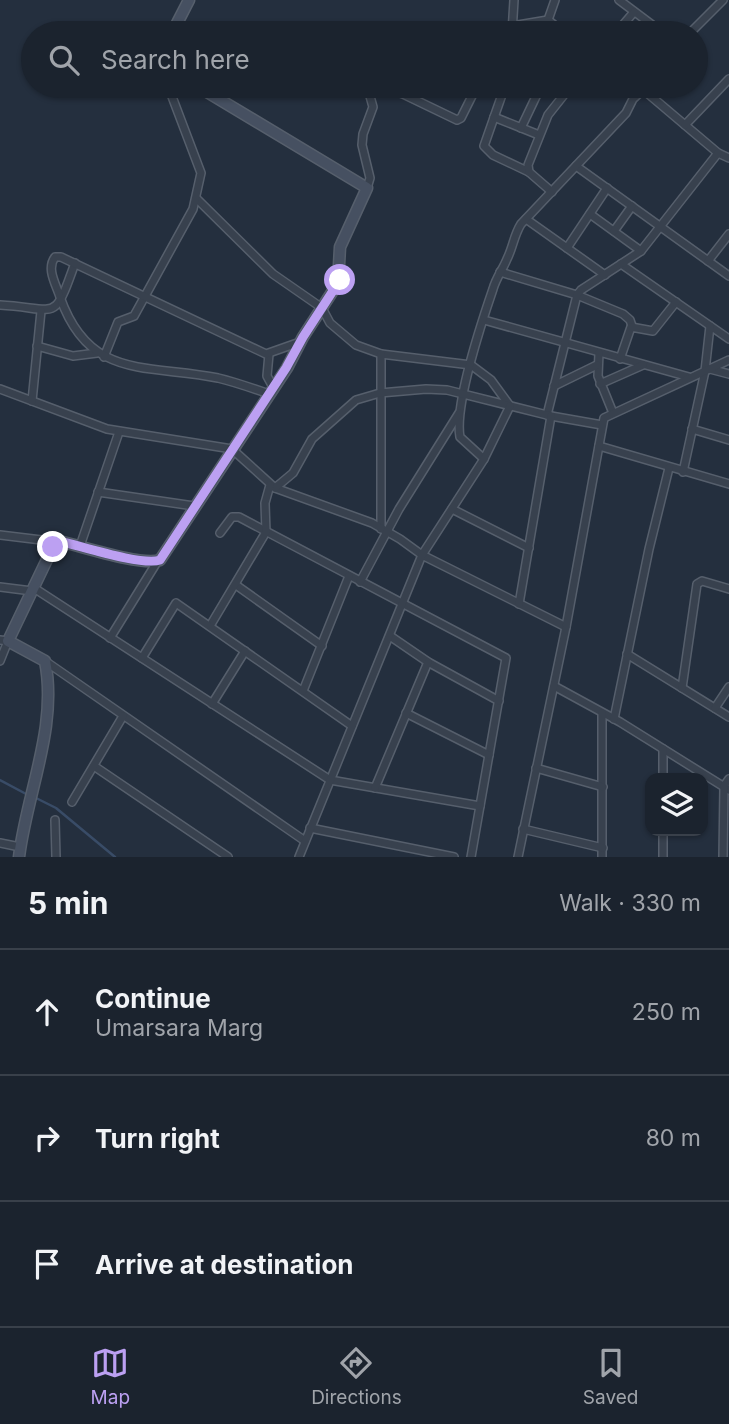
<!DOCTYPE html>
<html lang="en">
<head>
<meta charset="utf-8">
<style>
  :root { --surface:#1b232e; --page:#282f3a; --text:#f1f3f6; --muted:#a0a4aa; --line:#39404a; --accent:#bca0f2 }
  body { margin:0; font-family:Inter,sans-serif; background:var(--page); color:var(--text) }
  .controls { position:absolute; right:21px; bottom:21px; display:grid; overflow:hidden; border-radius:14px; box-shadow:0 2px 5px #0004 }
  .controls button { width:63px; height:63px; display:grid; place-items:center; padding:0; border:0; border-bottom:2px solid var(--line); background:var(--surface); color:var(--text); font:35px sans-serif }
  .stop { position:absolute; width:21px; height:21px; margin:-16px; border:5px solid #bca0f2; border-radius:50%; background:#fff }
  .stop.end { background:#bca0f2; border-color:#fff; box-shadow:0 2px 7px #0008 }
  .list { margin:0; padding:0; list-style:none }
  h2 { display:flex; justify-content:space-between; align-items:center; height:91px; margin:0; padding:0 28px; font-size:30px }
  h2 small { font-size:23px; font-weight:400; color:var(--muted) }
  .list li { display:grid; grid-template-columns:46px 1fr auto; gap:21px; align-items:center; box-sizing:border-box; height:126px; padding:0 28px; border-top:2px solid var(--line) }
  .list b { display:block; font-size:26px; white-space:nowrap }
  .list p { margin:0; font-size:23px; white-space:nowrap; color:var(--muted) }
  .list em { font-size:23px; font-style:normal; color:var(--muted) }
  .icon { flex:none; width:38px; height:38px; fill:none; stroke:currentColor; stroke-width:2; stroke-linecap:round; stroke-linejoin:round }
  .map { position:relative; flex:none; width:729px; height:857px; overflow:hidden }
  .search { position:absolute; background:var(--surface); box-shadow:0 2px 5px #0004; left:21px; right:21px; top:21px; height:77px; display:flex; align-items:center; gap:18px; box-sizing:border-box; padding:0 24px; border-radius:38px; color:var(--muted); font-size:26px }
  .sheet { height:469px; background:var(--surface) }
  nav { display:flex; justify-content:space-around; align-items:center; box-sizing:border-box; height:98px; border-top:2px solid var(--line); background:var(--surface); font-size:19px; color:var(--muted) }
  nav a { display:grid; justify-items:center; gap:4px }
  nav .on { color:var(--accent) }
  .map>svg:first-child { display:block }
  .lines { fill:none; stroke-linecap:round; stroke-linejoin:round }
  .stream { stroke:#394c67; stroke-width:2.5 }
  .street-casing { stroke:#565f6c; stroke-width:10 }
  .secondary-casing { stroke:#565f6c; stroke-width:13 }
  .street { stroke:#38414e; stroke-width:7 }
  .secondary { stroke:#465061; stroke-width:10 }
  .route { stroke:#bca0f2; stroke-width:9 }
</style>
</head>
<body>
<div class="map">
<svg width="729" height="857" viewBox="0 0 729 857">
  <rect width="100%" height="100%" fill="#242f3e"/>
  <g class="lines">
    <g class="stream">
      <path d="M0 780 28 795"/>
      <path d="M34 797 56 808 115 857"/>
    </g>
    <defs>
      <g id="street">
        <path d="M555 0 548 20 564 33"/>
        <path d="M619 0 663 33"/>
        <path d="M501 33 512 26 548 20"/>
        <path d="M512 33 514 0"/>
        <path d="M616 33 634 12"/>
        <path d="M690 33 723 0"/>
        <path d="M376 86 403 94 457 120 461 118 477 86"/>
        <path d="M505 86 484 146 493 155 529 172"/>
        <path d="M646 87V92L718 153 729 158"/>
        <path d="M494 117 539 135"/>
        <path d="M685 125 729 79"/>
        <path d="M521 128 541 86"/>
        <path d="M576 166 729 276"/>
        <path d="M367 188 370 178 362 145 363 134 373 107 368 89 370 86"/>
        <path d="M552 192 529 172 528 165 548 115 571 86"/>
        <path d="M197 199 273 274 322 308 330 323 356 345 381 354 471 365 491 380 510 406"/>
        <path d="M590 214 641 251"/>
        <path d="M526 219 605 275"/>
        <path d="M614 231 632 206"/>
        <path d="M567 248 607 188"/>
        <path d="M708 261 729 234"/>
        <path d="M621 264 729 339"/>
        <path d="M500 272 577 295 623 314 630 320 632 326"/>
        <path d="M0 305C58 308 53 325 75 263"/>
        <path d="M484 320 689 377"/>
        <path d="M37 346 73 356 97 353"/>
        <path d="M599 353 598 376 613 413"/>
        <path d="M269 354 267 376 273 387"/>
        <path d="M381 354V529"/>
        <path d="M104 357 118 322 134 316 193 209 201 173 168 86"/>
        <path d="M620 359 631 327 653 331 676 302"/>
        <path d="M710 369 729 374"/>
        <path d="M600 384 643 365"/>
        <path d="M554 386 597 365"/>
        <path d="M0 389 107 429 232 449 275 488 372 523 400 539 422 555 566 627"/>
        <path d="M269 394C252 388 235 382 218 378 146 364 89 380 60 297 56 284 46 269 55 257H61L266 354 300 342"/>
        <path d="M32 401 41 311"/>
        <path d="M547 415 577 295 581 290 641 251 718 153"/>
        <path d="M692 429 729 440"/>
        <path d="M599 446 729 484"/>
        <path d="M484 459 460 437C454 406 482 321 493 289 496 278 503 269 507 259 513 247 514 235 521 224L626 113 633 99 645 88"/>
        <path d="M683 472 705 371 710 326"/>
        <path d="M275 488 293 473 312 439 356 400 380 393 426 389 447 390 551 416 602 425"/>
        <path d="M98 492 194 506"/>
        <path d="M452 509 529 548"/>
        <path d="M220 533 232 517H239L506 658 471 857"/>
        <path d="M0 535 58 542"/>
        <path d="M80 546 119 432"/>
        <path d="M360 582 399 509 459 413"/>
        <path d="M236 585 322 646"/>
        <path d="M0 587 32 591"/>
        <path d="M34 588 330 780 480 806"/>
        <path d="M519 604 551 416"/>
        <path d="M210 626 266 532 265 503 270 485"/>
        <path d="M390 636 428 662 499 701"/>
        <path d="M110 638 157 562"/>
        <path d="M0 640 8 641 0 661"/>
        <path d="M627 654 729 717"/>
        <path d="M142 658 176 603 352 726"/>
        <path d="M45 661 305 841"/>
        <path d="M554 686 620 722 729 790"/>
        <path d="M682 688 697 584 702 581 729 589"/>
        <path d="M303 691 349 576"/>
        <path d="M212 704 245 651"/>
        <path d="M715 708 729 687"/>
        <path d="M406 713 489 755"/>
        <path d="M602 713V857"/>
        <path d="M614 719 649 549 669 468"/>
        <path d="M663 749V778"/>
        <path d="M94 766 228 857"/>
        <path d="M536 768 603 787"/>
        <path d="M375 788 428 662"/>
        <path d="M72 802 123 716"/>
        <path d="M55 820 56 857"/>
        <path d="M310 828 454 857"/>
        <path d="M523 829 603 848"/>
        <path d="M663 831V857"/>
        <path d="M0 843 20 847"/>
        <path d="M299 857 422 555 484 459 510 406"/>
        <path d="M518 857 566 627 604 418 729 360"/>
        <path d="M723 857 724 786 729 779"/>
      </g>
      <g id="secondary">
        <path d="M172 33 189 0"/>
        <path d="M19 857C27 792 58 727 45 661L8 641 53 547 58 542H63C84 547 142 566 160 560L287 368 303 337 338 283 340 247 367 188 197 86"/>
      </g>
    </defs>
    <use href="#street" class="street-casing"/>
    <use href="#secondary" class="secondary-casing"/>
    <use href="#street" class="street"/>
    <use href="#secondary" class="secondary"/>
  </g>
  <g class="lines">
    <path class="route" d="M53 547 58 542H63C84 547 143 566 160 560L286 368 303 337 340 280"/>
  </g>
</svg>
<div class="controls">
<button><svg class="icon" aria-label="layers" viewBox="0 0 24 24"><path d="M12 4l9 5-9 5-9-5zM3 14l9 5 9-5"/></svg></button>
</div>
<div class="stop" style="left:340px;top:280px"></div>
<div class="stop end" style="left:53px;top:547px"></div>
<div class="search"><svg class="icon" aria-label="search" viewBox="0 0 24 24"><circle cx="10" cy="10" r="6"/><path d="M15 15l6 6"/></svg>Search here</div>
</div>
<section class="sheet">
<h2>5 min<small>Walk · 330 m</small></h2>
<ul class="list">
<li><svg class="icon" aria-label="ahead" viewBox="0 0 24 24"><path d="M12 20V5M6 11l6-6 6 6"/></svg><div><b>Continue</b><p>Umarsara Marg</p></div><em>250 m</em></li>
<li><svg class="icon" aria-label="right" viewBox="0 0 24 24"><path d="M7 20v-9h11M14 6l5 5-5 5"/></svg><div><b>Turn right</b></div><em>80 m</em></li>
<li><svg class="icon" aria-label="arrive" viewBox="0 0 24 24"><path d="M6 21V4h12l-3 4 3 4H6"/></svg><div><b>Arrive at destination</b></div></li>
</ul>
</section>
<nav>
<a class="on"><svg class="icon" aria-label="map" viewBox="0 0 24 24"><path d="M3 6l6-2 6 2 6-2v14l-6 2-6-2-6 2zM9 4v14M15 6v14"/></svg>Map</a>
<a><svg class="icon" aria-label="directions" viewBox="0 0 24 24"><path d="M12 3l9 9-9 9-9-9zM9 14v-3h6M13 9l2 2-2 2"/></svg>Directions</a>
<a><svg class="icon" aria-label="saved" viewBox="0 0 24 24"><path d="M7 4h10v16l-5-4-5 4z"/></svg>Saved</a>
</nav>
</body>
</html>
